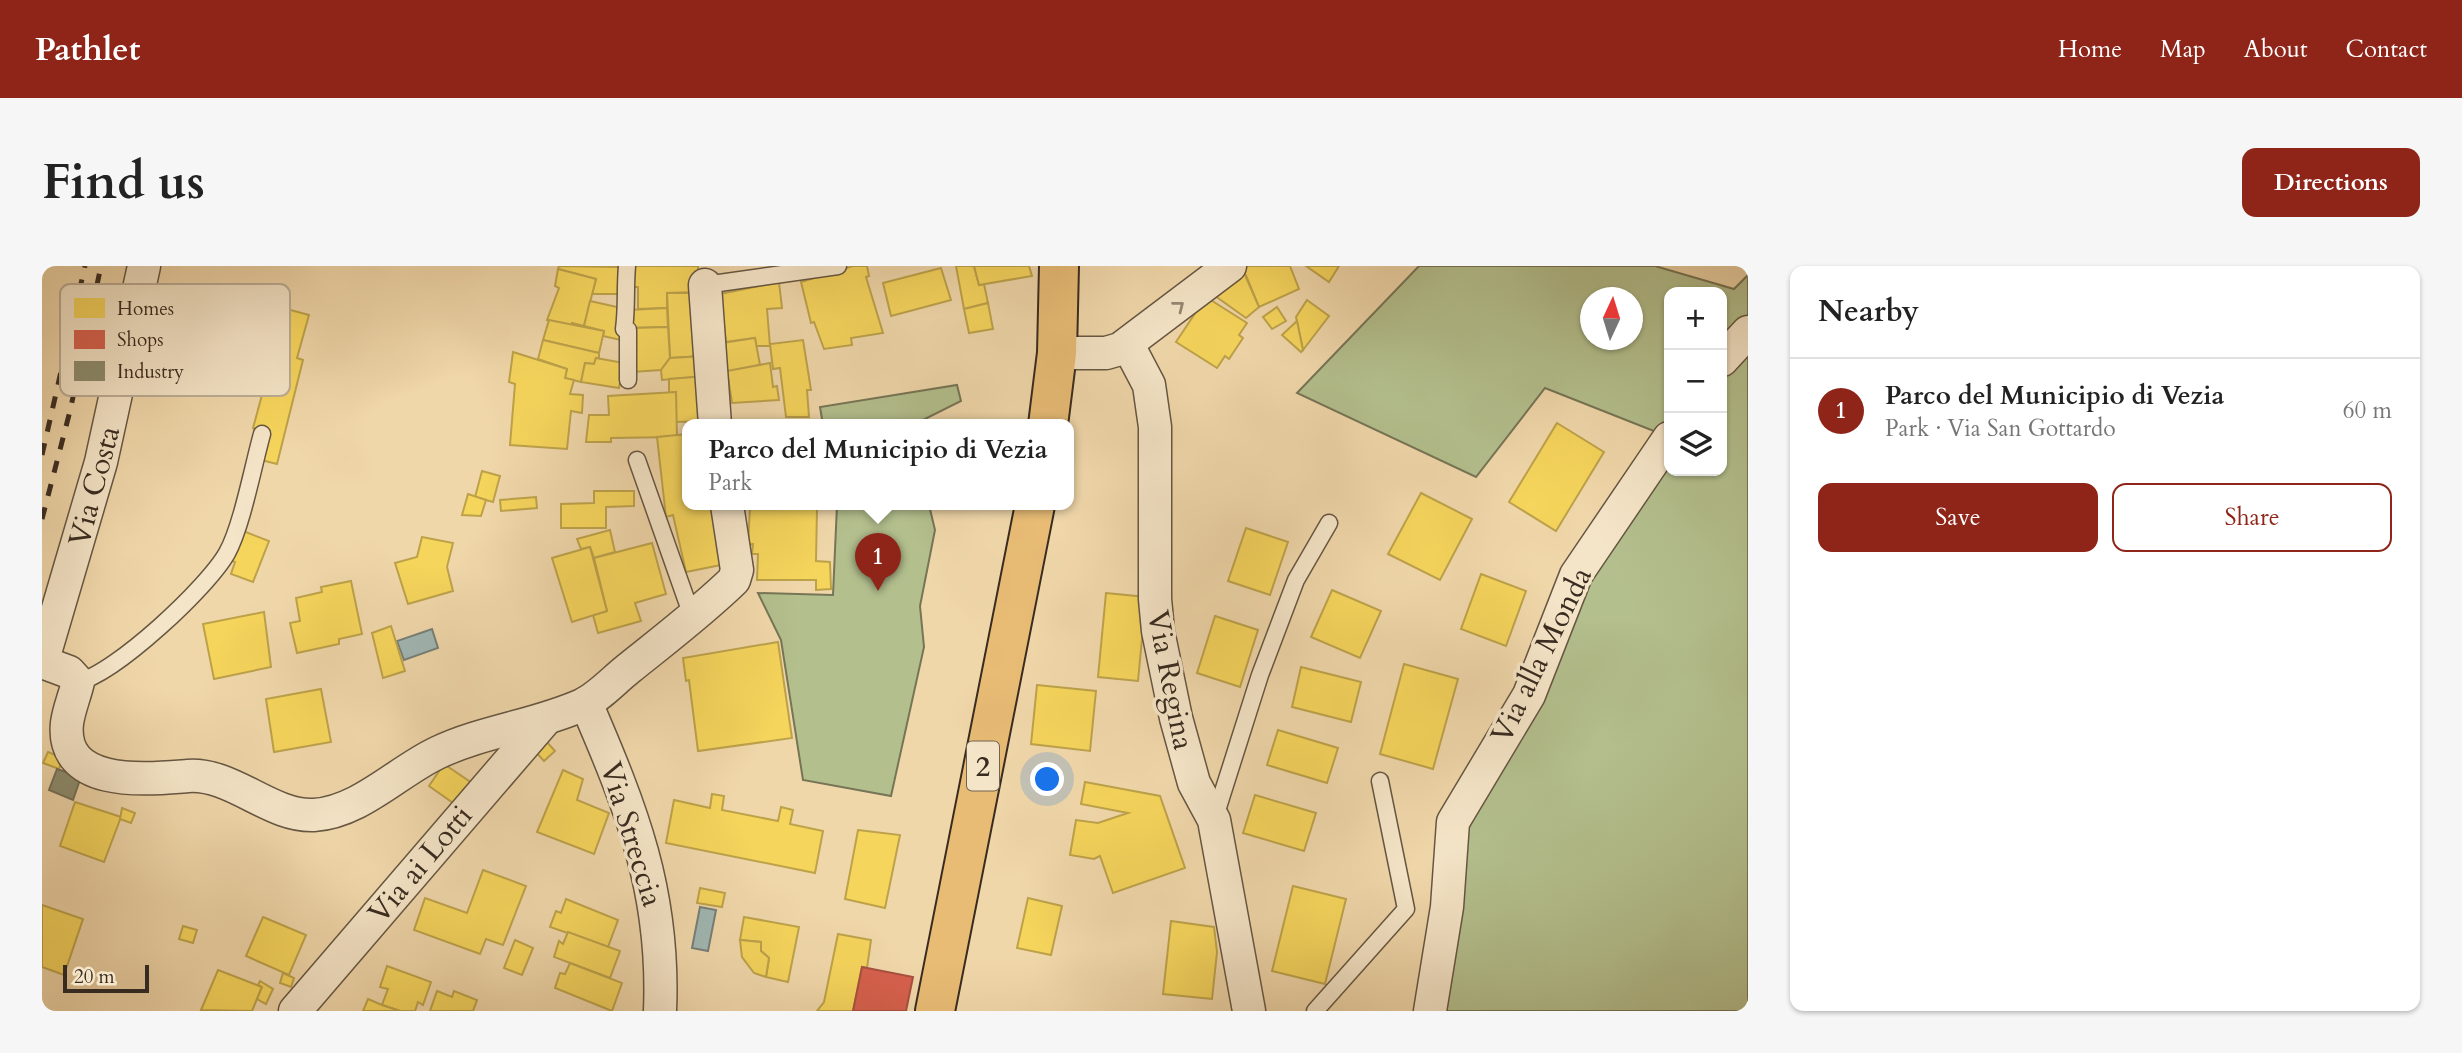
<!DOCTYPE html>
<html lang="en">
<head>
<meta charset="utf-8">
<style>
  :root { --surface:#fff; --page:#f6f6f6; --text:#222; --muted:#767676; --line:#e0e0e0; --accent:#8f2418 }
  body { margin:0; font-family:Cardo,serif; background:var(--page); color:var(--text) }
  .controls { position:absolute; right:21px; top:21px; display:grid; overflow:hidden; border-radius:14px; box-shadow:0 2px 5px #0004 }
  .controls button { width:63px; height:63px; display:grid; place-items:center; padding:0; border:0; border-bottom:2px solid var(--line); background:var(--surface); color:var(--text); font:35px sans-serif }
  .compass { position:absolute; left:1538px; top:21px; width:63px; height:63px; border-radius:50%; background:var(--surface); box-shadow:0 2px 5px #0004; rotate:4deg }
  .scale { position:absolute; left:21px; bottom:18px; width:86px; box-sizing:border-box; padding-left:7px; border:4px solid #382b20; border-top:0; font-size:19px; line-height:24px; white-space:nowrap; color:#382b20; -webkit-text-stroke:5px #f5e5c8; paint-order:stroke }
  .you { position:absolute; left:1006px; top:514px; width:24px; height:24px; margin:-18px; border:5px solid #fff; border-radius:50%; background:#1a73e8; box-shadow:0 0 0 10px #1a73e833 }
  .badge { display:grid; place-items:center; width:46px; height:46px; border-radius:50%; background:var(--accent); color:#fff; font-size:23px; font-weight:700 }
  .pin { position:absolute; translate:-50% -58px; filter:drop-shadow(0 2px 4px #0008) }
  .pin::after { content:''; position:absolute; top:37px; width:24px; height:21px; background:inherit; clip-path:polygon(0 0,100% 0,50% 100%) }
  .popup { position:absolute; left:640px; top:153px; width:392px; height:91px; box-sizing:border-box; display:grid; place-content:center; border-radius:14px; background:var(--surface); filter:drop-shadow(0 2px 5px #0005); font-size:23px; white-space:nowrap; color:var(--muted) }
  .popup b { font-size:26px; color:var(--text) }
  .popup::after { content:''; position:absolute; left:50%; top:100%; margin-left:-14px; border:14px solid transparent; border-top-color:var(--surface) }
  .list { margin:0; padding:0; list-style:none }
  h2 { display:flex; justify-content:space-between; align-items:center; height:91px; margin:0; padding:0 28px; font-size:30px }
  h2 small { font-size:23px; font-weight:400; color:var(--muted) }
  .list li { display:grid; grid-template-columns:46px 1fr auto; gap:21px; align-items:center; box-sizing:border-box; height:105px; padding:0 28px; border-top:2px solid var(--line) }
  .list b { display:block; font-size:26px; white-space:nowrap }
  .list p { margin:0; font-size:23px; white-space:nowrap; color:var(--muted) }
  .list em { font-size:23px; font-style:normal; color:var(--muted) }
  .actions { display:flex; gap:14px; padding:21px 28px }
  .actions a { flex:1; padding:16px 0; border:2px solid var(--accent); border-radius:14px; text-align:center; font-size:24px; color:var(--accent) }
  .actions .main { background:var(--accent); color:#fff }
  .icon { flex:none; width:38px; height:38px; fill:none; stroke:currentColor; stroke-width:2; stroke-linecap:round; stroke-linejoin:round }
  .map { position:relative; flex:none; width:1706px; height:745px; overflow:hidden; border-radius:14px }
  header { display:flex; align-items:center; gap:42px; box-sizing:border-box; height:98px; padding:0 35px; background:var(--accent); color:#fff }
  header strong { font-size:33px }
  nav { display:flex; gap:38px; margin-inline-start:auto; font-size:24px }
  .intro { display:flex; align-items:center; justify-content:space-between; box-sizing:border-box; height:168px; padding:0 42px }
  h1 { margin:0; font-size:49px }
  .button { padding:18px 32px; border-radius:14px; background:var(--accent); color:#fff; font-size:24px; font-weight:700 }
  main { display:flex; gap:42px; padding:0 42px }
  aside { flex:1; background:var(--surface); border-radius:14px; box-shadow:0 2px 5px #0004 }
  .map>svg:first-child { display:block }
  .green { fill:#b3bf8d; stroke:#767556; stroke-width:2; fill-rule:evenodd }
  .water { fill:#a0b7b4; stroke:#767f79; stroke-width:2 }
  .homes { fill:#f6d55c; stroke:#bda24a; stroke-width:2 }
  .shops { fill:#d6604d; stroke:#a75040; stroke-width:2 }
  .industry { fill:#8c8c6e; stroke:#736f57; stroke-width:2 }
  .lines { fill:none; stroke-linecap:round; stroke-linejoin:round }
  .lane-casing { stroke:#665642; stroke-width:19 }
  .street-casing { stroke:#665642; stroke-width:35 }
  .primary-casing { stroke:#382b20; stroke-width:42 }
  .lane { stroke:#f5e5c8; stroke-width:16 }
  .street { stroke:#f5e5c8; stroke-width:32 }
  .primary { stroke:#e8bc75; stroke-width:38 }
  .rail { stroke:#382b20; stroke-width:5; stroke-dasharray:12 12; stroke-linecap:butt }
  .oneway { stroke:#968874 }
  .labels { text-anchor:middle; stroke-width:7; stroke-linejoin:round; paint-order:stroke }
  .shield { fill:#f5e5c8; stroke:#716352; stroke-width:2 }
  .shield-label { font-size:28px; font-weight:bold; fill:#382b20 }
  .street-label { font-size:30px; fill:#382b20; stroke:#f5e5c8 }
  .key { fill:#f5e5c8; stroke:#bcad96; stroke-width:2 }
  .key-label { font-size:19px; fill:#382b20 }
</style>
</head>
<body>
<header>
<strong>Pathlet</strong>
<nav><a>Home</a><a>Map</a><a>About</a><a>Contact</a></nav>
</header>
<div class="intro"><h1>Find us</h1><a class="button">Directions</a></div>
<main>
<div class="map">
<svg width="1706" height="745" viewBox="0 0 1706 745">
  <rect width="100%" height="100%" fill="#f0d7aa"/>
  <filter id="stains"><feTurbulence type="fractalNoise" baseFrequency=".00286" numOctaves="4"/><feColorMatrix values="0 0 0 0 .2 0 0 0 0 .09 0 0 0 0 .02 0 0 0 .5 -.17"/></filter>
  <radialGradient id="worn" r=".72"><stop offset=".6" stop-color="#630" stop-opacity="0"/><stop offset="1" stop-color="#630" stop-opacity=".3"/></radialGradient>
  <g class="green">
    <path d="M1377 0H1613L1692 23 1706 9V745H1391L1411 556 1534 309 1627 172V205H1680V26H1627V171L1503 122 1434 211 1255 127ZM1548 32H1590V74H1548Z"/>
    <path d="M915 119 919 135 871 159H781L778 141Z"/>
    <path d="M795 239H887L893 264 878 340 882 381 849 530 761 514 739 374 716 327 791 329Z"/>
  </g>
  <g class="water">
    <path d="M390 363 396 382 362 394 355 375Z"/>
    <path d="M658 641 674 644 666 685 650 682Z"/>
  </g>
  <g class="homes">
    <path d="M517 0 578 1 576 28H550L554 13 516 3Z"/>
    <path d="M588 0H656V26L625 27V42L596 43V21H588Z"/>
    <path d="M811 0H825L827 10 824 11 841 67 809 72 810 79 782 83 772 56 769 57 759 16Z"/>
    <path d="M914 0H932L937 19 942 18 946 37 922 43Z"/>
    <path d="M932 0H987L990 10 937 19Z"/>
    <path d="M1200 0H1248L1257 23 1217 41Z"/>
    <path d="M1264 0H1297L1287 16Z"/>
    <path d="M899 2 909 34 849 50 841 17Z"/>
    <path d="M1200 2 1217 41 1204 52 1169 27Z"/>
    <path d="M516 3 554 13 542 60 530 57 529 61 505 54 517 22 513 20Z"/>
    <path d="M737 16 740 42 725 43 728 80H714L713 72 684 76 678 28Z"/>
    <path d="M625 27H655L661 90 628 92Z"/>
    <path d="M1164 31 1205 57 1197 69 1201 72 1187 93 1183 90 1175 102 1134 76Z"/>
    <path d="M1265 34 1287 50 1261 84 1254 51Z"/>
    <path d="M548 35 584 43 583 75 561 70 562 65 542 60Z"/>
    <path d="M946 37 951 63 927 67 922 43Z"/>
    <path d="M230 39 267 49 255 92 261 94 235 198 219 194 227 166 211 162 229 96 215 92Z"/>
    <path d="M1235 41 1244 55 1230 63 1221 51Z"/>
    <path d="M625 42 626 61 583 62 587 44Z"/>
    <path d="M507 54 562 65 557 87 501 74Z"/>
    <path d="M1255 55 1261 84 1259 86 1240 69Z"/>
    <path d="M626 61 628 92 619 104 590 106 591 62Z"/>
    <path d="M713 72 718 99 683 106 680 77Z"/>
    <path d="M501 74 557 87V93L554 92 552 98 543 97 539 116 523 112 525 103 496 93Z"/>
    <path d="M761 74 769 124H765L767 151H744L738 102 731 103 728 78Z"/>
    <path d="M471 86 525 103 523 112 532 114 528 128 541 129 540 147 529 145 525 183 468 179 473 118 467 116Z"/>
    <path d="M661 90 664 110 620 114 619 104 628 92Z"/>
    <path d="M554 92 582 97 577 122 539 116 543 97 552 98Z"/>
    <path d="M728 97 731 121 735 120 737 134 690 137 685 105Z"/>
    <path d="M664 110 667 155 634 156V126L627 127V113Z"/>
    <path d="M634 126 635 171 569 172V176H544L547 149H567L566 130Z"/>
    <path d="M1515 157 1562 186 1514 265 1467 236Z"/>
    <path d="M645 168V239H671L684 298 644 306 631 249 624 251 615 171Z"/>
    <path d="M440 205 458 210 451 236 433 231Z"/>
    <path d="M552 225H592V240L564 241V262H519V238L552 237Z"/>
    <path d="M1379 227 1430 253 1398 314 1346 288Z"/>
    <path d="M426 228 444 234 439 250 420 249Z"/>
    <path d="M494 231 495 242 459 245 458 234Z"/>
    <path d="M708 241 775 243 774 295 788 296 789 323 774 324V314H715L716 288H710L711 278 706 279Z"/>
    <path d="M1204 262 1246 276 1228 329 1186 315Z"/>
    <path d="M568 264 573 286 552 292 548 281 539 283 535 273Z"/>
    <path d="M201 265 227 275 211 316 189 308 193 296 190 295Z"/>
    <path d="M380 271 411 277 405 301 411 325 366 338 353 297 375 291Z"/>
    <path d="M610 277 624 328 593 337 599 355 556 367 551 349 565 345 552 292Z"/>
    <path d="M548 281 565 345 530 356 510 292Z"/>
    <path d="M1439 308 1484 325 1464 380 1419 363Z"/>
    <path d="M309 315 320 368 297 373V378L255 387 248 357 258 355 254 332 280 326 279 321Z"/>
    <path d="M1290 324 1339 345 1318 392 1269 371Z"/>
    <path d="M1064 327 1104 331 1096 415 1056 411Z"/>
    <path d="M222 346 229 401 172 413 161 358Z"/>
    <path d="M1173 350 1216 364 1198 421 1155 407Z"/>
    <path d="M349 360 363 405 341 412 330 367Z"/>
    <path d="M736 376 750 472 656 485 647 414 644 415 641 392Z"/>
    <path d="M1362 398 1416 413 1391 503 1338 488Z"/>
    <path d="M1259 401 1319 416 1309 456 1250 441Z"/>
    <path d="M995 419 1054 425 1048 485 989 478Z"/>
    <path d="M279 423 289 476 232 486 224 433Z"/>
    <path d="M1236 464 1296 482 1285 517 1225 499Z"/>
    <path d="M503 474 513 485 502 495 492 484Z"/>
    <path d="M6 486 21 492 17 503 1 497Z"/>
    <path d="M402 498 430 517 414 539 387 520Z"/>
    <path d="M521 504 541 513 535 534 567 547 552 588 495 566Z"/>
    <path d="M1043 516 1118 530 1143 602 1071 627 1058 590 1052 593 1028 589 1034 554 1056 557 1086 547 1039 538Z"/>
    <path d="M670 528 682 530 680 544 736 555 739 541 751 544 748 558 781 565 773 607 624 577 632 534 668 542Z"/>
    <path d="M1213 529 1274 547 1262 585 1201 567Z"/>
    <path d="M33 536 79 551 62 596 18 580Z"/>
    <path d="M80 542 93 547 89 557 78 553Z"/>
    <path d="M816 564 858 569 843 642 803 633Z"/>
    <path d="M441 604 484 620 461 679 444 673 438 688 372 664 383 632 425 647Z"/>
    <path d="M1251 620 1304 633 1283 718 1230 705Z"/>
    <path d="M658 622 683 627 680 641 655 637Z"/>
    <path d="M986 632 1020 640 1009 689 975 682Z"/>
    <path d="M524 633 576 654 566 681 508 661 514 645 519 647Z"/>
    <path d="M0 639 41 653 22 709 0 701Z"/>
    <path d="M221 651 264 669 247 709 204 690Z"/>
    <path d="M702 651 757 661 746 716 724 711 727 692 719 685V676L698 674Z"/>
    <path d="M1129 655 1172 661 1175 686 1170 733 1121 728Z"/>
    <path d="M141 660 155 664 151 677 137 673Z"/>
    <path d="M526 666 578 685 568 712 512 691 517 675 521 678Z"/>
    <path d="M796 668 829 674 825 702 820 701 811 745H775L782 736Z"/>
    <path d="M473 674 491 682 480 709 462 702Z"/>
    <path d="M698 674 719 676V685L727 692 724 711 712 707 700 691Z"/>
    <path d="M528 697 580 717 570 745 513 722 518 707 523 708Z"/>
    <path d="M345 700 389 716 381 739 376 736 373 745H358L340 739 346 723 338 721Z"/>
    <path d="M176 704 220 721 210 745 159 744Z"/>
    <path d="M241 707 252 712 249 721 238 717Z"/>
    <path d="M218 715 231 723 224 738 215 733 220 721 216 719Z"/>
    <path d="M395 725 410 731 412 725 435 734 431 745H388Z"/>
    <path d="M326 733 340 739 358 745H321Z"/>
  </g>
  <path class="shops" d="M820 701 871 711 864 745H811Z"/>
  <path class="industry" d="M15 503 39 511 31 534 7 524Z"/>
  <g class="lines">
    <defs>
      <g id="lane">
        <path d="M585 0C583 22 585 42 582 63L586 64V114"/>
        <path d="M663 19 796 0"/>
        <path d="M595 194 650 350"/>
        <path d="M36 416C74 407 166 321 185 287 200 260 211 200 220 168"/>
        <path d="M1172 554 1218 409 1254 314 1287 257"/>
        <path d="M1273 745 1364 643 1338 515"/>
      </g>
      <g id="street">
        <path d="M663 19 673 159"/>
        <path d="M1086 79 1107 119 1113 161V333L1116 365 1134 452 1152 517 1172 554 1207 745"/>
        <path d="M1015 87H1064L1078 83 1188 0"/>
        <path d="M1680 94 1706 66"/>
        <path d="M0 396 27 406 36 416C33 429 27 443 25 457 18 523 106 513 146 510 191 507 228 551 272 549 318 546 355 506 395 487 441 465 493 460 540 439 557 431 572 414 586 403 622 374 659 346 692 314L695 304 685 239"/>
        <path d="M0 397 59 196 102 0"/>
        <path d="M544 437C590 544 623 626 618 745"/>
        <path d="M253 745 503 454"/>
        <path d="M1388 745 1405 641 1411 556 1487 429 1534 309 1627 172"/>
      </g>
      <g id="primary">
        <path d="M1006 159 1015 87 1017 0"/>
        <path d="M893 745 993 239"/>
      </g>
    </defs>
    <use href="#lane" class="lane-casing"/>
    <use href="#street" class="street-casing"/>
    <use href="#primary" class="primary-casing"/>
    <use href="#lane" class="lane"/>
    <use href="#street" class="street"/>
    <use href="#primary" class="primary"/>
    <g class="rail">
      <path d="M0 189 43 0"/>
      <path d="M0 253 28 145 59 0"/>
    </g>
  </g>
  <defs><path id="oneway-chevron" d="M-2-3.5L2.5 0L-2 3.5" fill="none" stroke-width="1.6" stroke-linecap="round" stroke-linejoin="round" transform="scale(1.75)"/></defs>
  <use class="oneway" href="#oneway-chevron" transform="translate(1137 40) rotate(-38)"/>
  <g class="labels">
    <rect class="shield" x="925" y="475.5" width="32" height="49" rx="5"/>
    <g class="shield-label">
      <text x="941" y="510">2</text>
    </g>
    <g class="street-label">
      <text transform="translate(52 220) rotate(-75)" y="10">Via Costa</text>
      <text transform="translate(1499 389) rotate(-64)" y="10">Via alla Monda</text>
      <text transform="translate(1129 414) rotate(79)" y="10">Via Regina</text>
      <text transform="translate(590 568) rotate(73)" y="10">Via Streccia</text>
      <text transform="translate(378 598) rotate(-50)" y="10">Via ai Lotti</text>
    </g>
  </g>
  <rect x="18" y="18" width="230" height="112" rx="10" class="key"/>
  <rect x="32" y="32" width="31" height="20" fill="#f6d55c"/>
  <rect x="32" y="64" width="31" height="19" fill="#d6604d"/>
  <rect x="32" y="95" width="31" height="20" fill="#8c8c6e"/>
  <g class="key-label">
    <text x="75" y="49">Homes</text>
    <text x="75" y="80">Shops</text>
    <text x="75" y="112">Industry</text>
  </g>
  <rect width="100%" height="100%" filter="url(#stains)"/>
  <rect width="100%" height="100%" fill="url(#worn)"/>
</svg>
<div class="controls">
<button>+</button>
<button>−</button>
<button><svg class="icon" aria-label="layers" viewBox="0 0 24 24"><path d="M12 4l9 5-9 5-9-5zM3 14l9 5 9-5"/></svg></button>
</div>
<svg class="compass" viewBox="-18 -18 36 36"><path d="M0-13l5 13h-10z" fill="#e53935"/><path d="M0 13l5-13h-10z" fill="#767676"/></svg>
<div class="scale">20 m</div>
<div class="you"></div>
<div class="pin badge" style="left:836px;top:325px">1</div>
<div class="popup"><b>Parco del Municipio di Vezia</b>Park</div>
</div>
<aside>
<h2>Nearby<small></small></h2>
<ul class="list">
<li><span class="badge">1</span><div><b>Parco del Municipio di Vezia</b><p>Park · Via San Gottardo</p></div><em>60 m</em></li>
</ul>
<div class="actions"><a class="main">Save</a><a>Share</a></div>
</aside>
</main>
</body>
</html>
